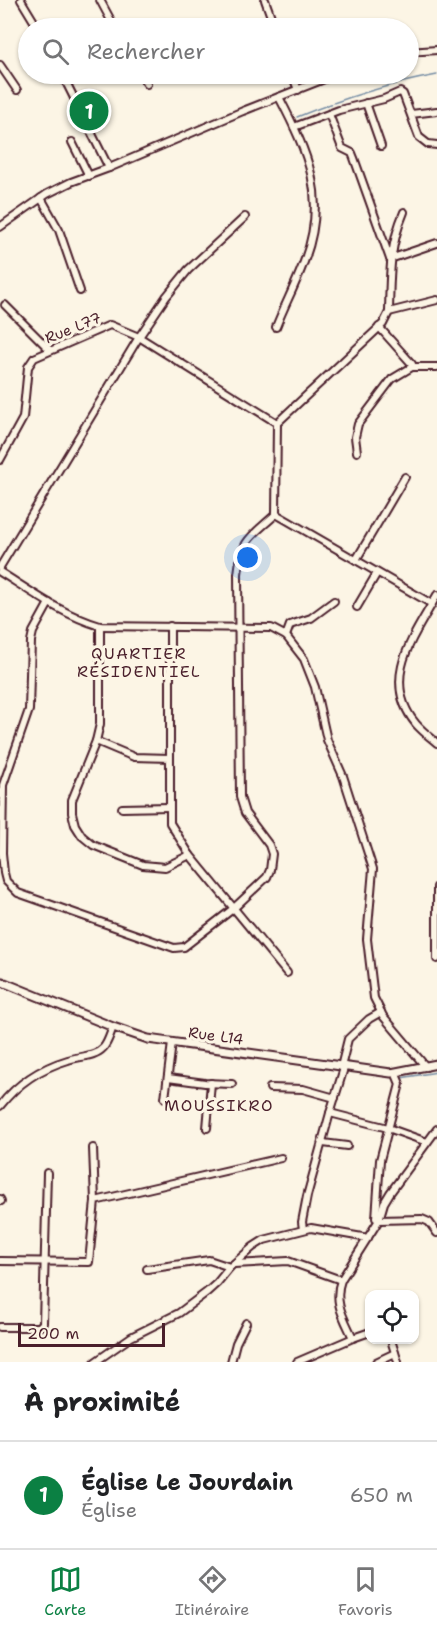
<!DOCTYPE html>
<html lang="fr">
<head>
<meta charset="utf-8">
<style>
  :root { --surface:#fff; --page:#f6f6f6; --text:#202124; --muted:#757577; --line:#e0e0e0; --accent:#0b8043 }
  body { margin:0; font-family:"Shantell Sans",sans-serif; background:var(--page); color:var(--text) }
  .controls { position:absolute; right:18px; bottom:18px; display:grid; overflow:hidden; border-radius:12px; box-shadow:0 2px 4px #0004 }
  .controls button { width:54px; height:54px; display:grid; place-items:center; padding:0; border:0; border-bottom:2px solid var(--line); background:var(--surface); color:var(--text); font:30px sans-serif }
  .scale { position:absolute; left:18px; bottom:15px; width:147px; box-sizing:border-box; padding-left:6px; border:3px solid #4a1f2b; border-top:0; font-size:16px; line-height:21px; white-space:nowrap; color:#4a1f2b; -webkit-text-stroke:4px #fcf5e5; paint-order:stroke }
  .you { position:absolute; left:248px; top:558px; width:21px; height:21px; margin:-15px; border:4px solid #fff; border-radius:50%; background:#1a73e8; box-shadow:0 0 0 9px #1a73e833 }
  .badge { display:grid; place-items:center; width:39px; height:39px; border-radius:50%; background:var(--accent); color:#fff; font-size:20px; font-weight:700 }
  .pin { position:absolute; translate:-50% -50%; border:3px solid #fff; box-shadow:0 2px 6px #0006 }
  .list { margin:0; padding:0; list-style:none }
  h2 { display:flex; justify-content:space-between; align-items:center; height:78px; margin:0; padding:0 24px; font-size:26px }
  h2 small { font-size:20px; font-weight:400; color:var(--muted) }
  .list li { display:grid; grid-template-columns:39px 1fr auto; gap:18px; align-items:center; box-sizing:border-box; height:108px; padding:0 24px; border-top:2px solid var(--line) }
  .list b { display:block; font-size:22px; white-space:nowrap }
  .list p { margin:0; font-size:20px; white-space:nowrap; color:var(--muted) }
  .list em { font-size:20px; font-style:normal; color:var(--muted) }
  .icon { flex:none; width:33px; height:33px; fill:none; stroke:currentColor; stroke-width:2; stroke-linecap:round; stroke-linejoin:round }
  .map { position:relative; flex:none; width:437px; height:1362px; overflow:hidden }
  .search { position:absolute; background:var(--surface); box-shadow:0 2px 4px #0004; left:18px; right:18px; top:18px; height:66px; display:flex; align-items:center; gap:15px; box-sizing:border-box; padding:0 21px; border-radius:33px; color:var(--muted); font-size:22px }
  .sheet { height:186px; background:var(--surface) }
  nav { display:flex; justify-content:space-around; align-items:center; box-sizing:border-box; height:84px; border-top:2px solid var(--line); background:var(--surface); font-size:16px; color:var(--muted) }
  nav a { display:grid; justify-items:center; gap:3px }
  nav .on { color:var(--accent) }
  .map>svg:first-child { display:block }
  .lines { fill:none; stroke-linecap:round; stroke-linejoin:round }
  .stream { stroke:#768da5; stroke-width:1.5 }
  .minor-casing { stroke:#4a1f2b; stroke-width:10 }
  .tertiary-casing { stroke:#4a1f2b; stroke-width:11 }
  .minor { stroke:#fcf5e5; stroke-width:6 }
  .tertiary { stroke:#fcf5e5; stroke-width:7 }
  .labels { text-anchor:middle; stroke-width:6; stroke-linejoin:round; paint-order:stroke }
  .street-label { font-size:15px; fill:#4a1f2b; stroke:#fcf5e5 }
  .neighbourhood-label { font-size:16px; letter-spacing:1.5px; fill:#4a1f2b; stroke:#fcf5e5 }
</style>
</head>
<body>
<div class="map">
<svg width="437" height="1362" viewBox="0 0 437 1362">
  <rect width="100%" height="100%" fill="#fcf5e5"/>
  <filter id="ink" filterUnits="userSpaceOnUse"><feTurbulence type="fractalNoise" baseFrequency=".0167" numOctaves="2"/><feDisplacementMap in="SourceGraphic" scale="12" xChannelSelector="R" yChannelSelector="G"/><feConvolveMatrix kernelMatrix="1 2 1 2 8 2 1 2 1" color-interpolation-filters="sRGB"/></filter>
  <g filter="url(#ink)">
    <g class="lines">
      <g class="stream">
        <path d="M297 117C343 98 388 84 437 75"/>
        <path d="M401 1078 437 1072"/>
      </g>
      <defs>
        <g id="minor">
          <path d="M21 0 38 28"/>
          <path d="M100 0 115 28"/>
          <path d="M265 0 275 28"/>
          <path d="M408 52 437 50"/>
          <path d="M0 65 17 90"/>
          <path d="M62 74 109 168"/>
          <path d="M140 74 147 84"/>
          <path d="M292 74 298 90"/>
          <path d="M366 103 381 146"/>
          <path d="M329 114 342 148 352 153 354 158 390 259"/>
          <path d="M411 114 437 111"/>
          <path d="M294 127 339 110 384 99 400 92 403 94 419 137 428 144 437 145"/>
          <path d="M72 142 89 176"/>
          <path d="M41 198 59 230 80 291"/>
          <path d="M0 227 47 194 71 182 109 168 243 111 337 74"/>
          <path d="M390 259 437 243"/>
          <path d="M5 305 50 350"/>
          <path d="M389 312 437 300"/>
          <path d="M276 327C285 304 297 282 305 259 328 197 308 153 279 97"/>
          <path d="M379 327 412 364V367"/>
          <path d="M357 452 355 437 358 424 392 379 412 367H437"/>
          <path d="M0 460 23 418 28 367 34 358 110 325 139 337 277 423"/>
          <path d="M276 514 432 604"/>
          <path d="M356 560 405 477"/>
          <path d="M0 567 139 337 166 297 188 270 245 217"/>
          <path d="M0 572C32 592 63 615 100 626L271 628 286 636 304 659 315 687 327 740 343 776 373 869 367 939 374 998 383 1016 426 1067"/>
          <path d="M437 595C415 635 379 679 416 724 422 731 430 737 437 743"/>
          <path d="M49 603 33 632 31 641 29 710 3 785 2 853 4 873 6 881 18 893 174 948 184 947 234 908 267 877 270 870 272 854 269 845 245 813 240 797 238 574C242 538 250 538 276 514L277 423 383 324 389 312C390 273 389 248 404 212"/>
          <path d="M357 607 377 573"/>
          <path d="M100 626V724L96 741 72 800V813L75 825 82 836 93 845 143 865 165 867 190 855"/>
          <path d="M170 626V823L190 855 287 973"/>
          <path d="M286 636 290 625 311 618 334 601"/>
          <path d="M96 741 134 757 170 758"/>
          <path d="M122 808 169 807"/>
          <path d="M437 887V959"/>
          <path d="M341 1067 348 1039 369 1019 381 1012"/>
          <path d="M344 1068 330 1113 388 1128 427 1142"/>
          <path d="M168 1078 205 1083 232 1084"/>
          <path d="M270 1088 303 1089 335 1098"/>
          <path d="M165 1098 172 1043"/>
          <path d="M0 1106C17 1084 41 1068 68 1060 79 1056 95 1057 103 1048 108 1043 110 1034 113 1027"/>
          <path d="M207 1128 211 1083"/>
          <path d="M323 1143 347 1146"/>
          <path d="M93 1148 95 1201"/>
          <path d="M0 1199 1 1201"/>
          <path d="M376 1218 380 1160 400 1084 395 1072"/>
          <path d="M379 1220 422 1219 429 1222 437 1233"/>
          <path d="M303 1229 302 1222 307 1196 330 1113"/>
          <path d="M0 1261 89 1262 95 1201 281 1158"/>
          <path d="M234 1264 288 1261 341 1280"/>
          <path d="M147 1269 209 1260 230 1267"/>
          <path d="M0 1327H39L43 1323 47 1173"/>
          <path d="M370 1332 353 1338C344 1318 333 1302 341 1280L379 1220 384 1203 390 1193 437 1129"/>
          <path d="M391 1340 398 1362"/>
          <path d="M95 1362 131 1337 179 1313 207 1292 217 1283 230 1267 253 1247 264 1240 311 1228 368 1238"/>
          <path d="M231 1362 236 1343 246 1323"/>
          <path d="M297 1362 353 1338"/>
          <path d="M376 1362 395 1353"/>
        </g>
        <path id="tertiary" d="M0 981 113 1027 148 1039 391 1073 437 1064"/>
      </defs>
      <use href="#minor" class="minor-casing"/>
      <use href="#tertiary" class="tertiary-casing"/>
      <use href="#minor" class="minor"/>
      <use href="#tertiary" class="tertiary"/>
    </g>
  </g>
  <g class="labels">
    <g class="street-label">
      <text transform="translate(73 328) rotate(-22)" y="5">Rue L77</text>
      <text transform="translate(216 1036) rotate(8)" y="5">Rue L14</text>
    </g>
    <g class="neighbourhood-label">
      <text x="139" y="659">QUARTIER<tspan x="139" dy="18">RÉSIDENTIEL</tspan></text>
      <text x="219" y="1111">MOUSSIKRO</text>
    </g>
  </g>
</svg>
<div class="controls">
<button><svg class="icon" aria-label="locate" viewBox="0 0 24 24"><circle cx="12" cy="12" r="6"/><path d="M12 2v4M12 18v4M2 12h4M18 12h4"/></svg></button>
</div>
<div class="scale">200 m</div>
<div class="you"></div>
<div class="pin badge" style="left:89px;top:111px">1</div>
<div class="search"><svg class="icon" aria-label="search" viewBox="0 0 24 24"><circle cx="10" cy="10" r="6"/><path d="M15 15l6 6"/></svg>Rechercher</div>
</div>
<section class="sheet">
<h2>À proximité<small></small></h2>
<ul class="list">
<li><span class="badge">1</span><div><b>Église Le Jourdain</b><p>Église</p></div><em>650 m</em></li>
</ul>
</section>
<nav>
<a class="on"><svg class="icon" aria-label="map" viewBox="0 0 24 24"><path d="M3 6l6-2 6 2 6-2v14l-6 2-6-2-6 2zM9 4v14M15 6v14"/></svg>Carte</a>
<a><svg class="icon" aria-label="directions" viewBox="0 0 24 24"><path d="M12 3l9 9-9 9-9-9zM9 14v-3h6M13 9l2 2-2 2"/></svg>Itinéraire</a>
<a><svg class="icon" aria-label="saved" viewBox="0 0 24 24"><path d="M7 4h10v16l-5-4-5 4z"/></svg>Favoris</a>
</nav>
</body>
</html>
